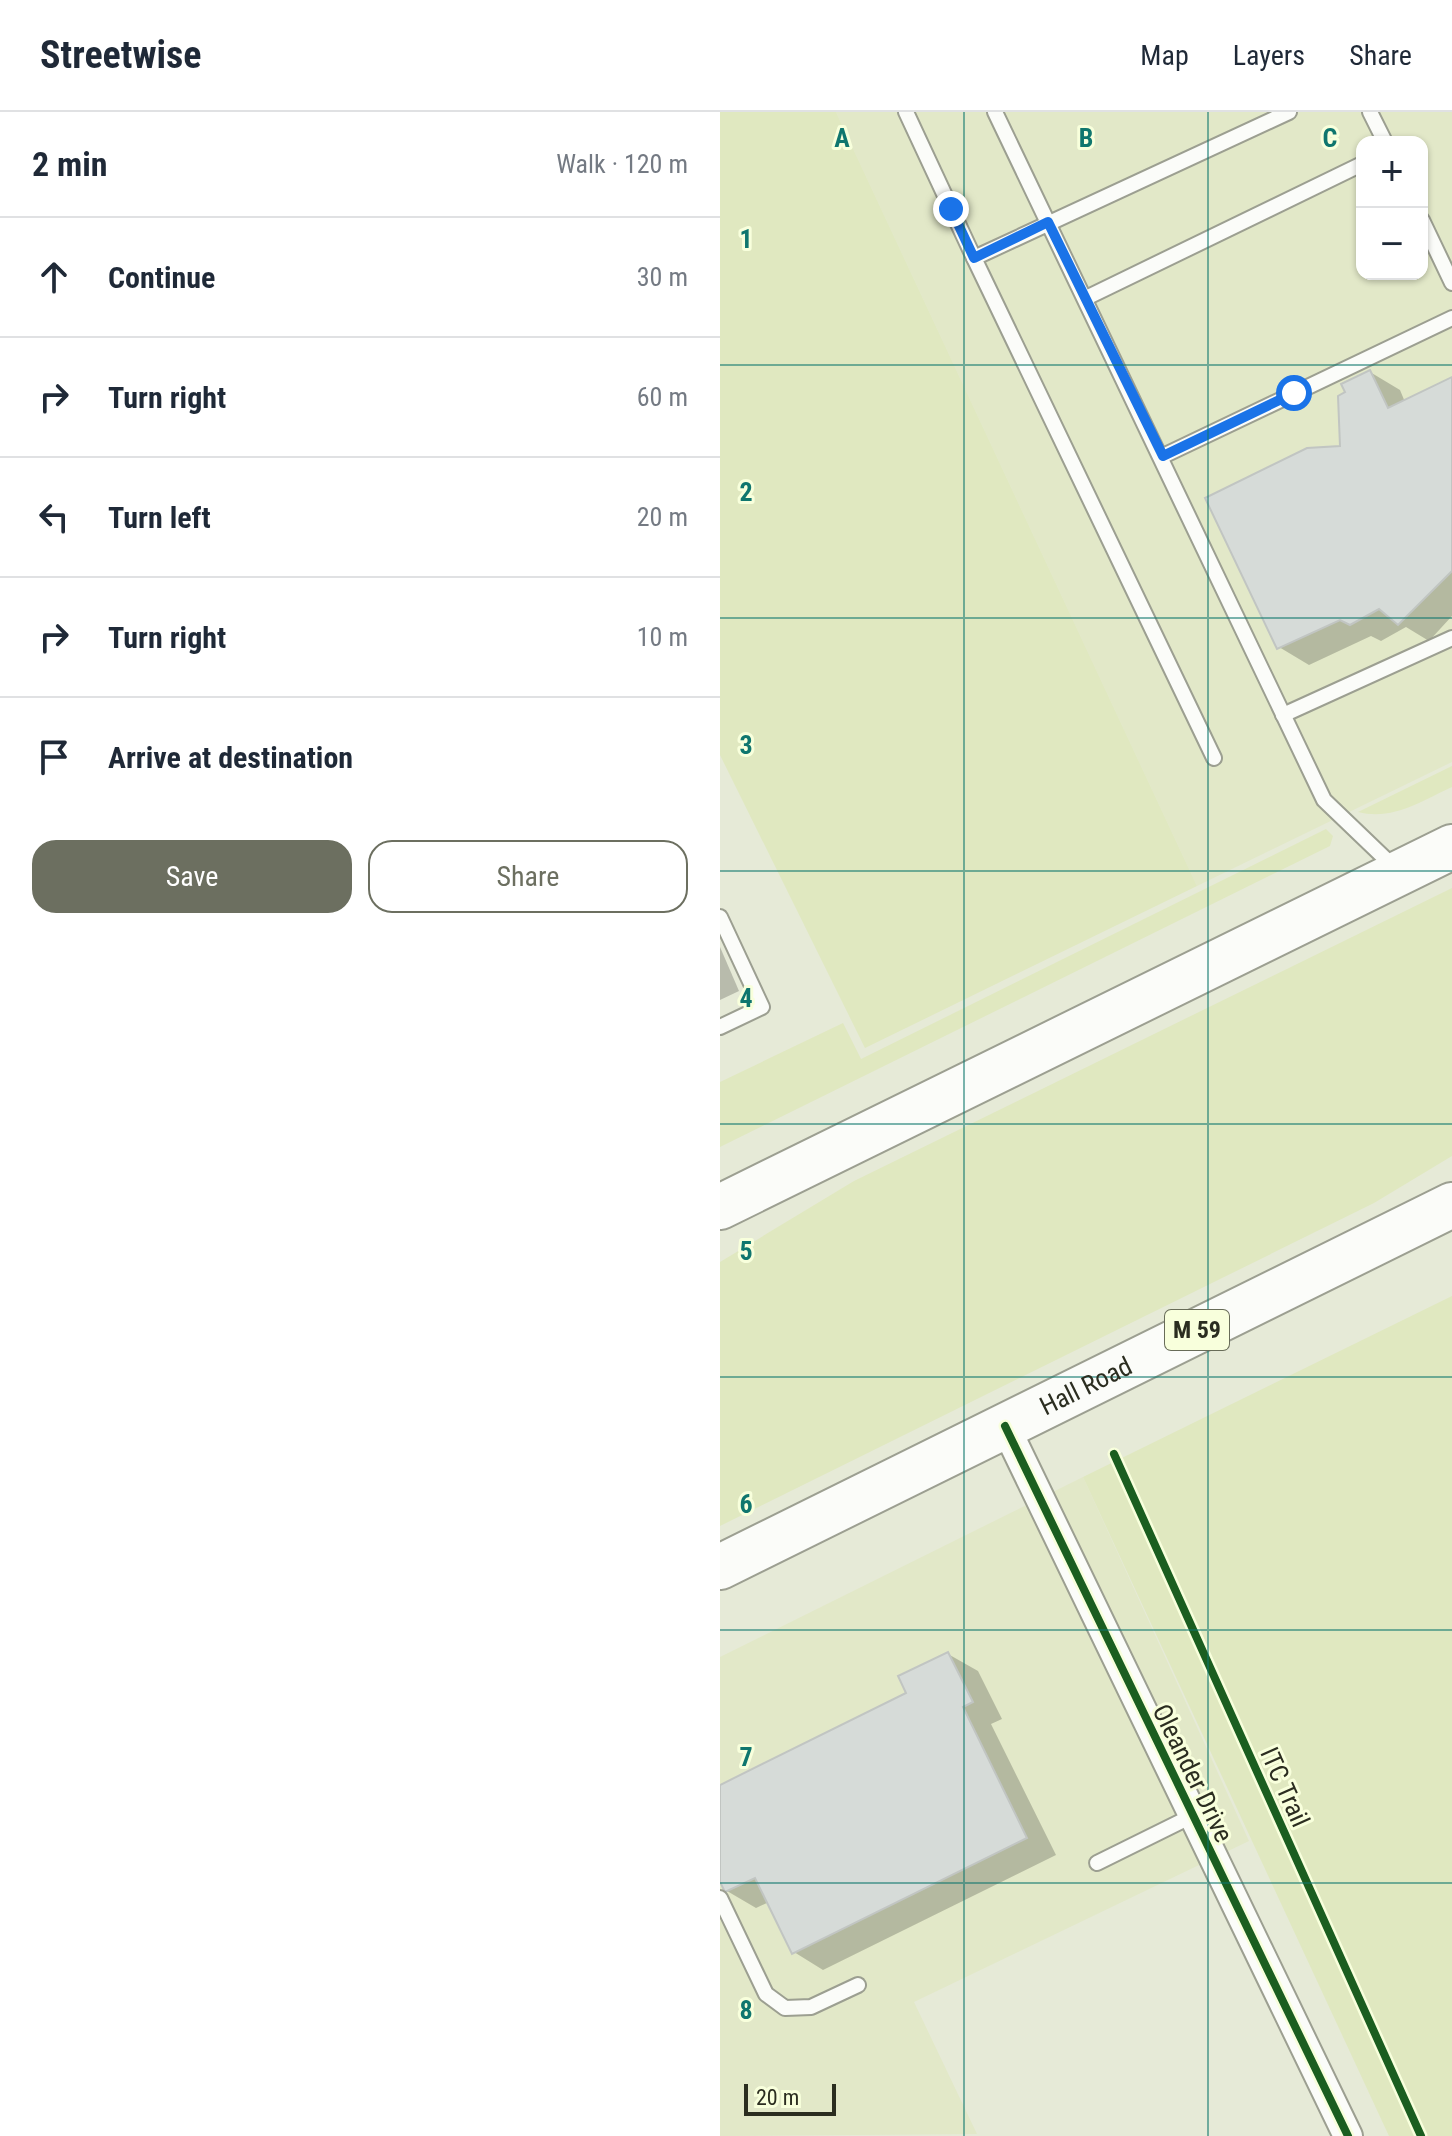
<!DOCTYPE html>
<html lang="en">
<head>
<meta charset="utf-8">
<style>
  :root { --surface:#fff; --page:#f6f6f7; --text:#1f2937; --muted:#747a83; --line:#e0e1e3; --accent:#6c6f60 }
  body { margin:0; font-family:"Roboto Condensed",sans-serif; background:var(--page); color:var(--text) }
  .controls { position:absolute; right:24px; top:24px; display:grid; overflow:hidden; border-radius:16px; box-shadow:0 2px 6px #0004 }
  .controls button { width:72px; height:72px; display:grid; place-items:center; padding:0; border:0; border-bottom:2px solid var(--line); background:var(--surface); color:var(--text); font:40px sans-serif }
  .scale { position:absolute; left:24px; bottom:20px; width:92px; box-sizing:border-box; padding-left:8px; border:4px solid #2b2d20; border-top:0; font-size:22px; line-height:28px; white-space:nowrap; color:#2b2d20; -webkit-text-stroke:6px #f8ffdc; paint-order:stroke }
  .stop { position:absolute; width:24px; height:24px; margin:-18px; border:6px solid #1a73e8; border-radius:50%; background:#fff }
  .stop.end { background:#1a73e8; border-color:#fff; box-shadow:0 2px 8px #0008 }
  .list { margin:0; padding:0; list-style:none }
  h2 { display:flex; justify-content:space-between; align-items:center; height:104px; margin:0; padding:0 32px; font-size:34px }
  h2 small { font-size:26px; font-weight:400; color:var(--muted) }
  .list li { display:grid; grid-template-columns:52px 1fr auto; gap:24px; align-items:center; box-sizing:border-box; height:120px; padding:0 32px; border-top:2px solid var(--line) }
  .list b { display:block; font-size:30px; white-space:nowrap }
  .list em { font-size:26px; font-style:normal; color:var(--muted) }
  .actions { display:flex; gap:16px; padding:24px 32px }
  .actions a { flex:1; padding:18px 0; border:2px solid var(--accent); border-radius:24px; text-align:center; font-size:28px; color:var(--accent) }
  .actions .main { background:var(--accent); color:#fff }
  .icon { flex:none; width:44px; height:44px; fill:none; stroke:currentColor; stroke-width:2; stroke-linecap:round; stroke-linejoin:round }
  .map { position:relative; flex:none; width:732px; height:2024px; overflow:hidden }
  header { display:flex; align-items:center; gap:48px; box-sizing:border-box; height:112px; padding:0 40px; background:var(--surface); border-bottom:2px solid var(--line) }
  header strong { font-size:38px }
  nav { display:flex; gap:44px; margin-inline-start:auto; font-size:28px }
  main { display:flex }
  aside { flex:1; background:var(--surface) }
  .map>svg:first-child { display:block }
  .built { fill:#e2e8c8; fill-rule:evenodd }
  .green { fill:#e0e8c0 }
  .shadow { fill:#0003 }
  .building { fill:#d6dbd8; stroke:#c1c5c2; stroke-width:2 }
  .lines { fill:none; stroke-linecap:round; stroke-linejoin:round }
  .service-casing { stroke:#9c9f91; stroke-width:18 }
  .minor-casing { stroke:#9c9f91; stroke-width:32 }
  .trunk-casing { stroke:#9c9f91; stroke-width:48 }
  .service { stroke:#fbfcf9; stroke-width:14 }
  .minor { stroke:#fbfcf9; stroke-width:28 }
  .trunk { stroke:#fbfcf9; stroke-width:44 }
  .cycleway-casing { stroke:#f8ffdc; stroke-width:13 }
  .cycleway { stroke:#1b5e20; stroke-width:8 }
  .route { stroke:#1a73e8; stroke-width:10 }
  .grid { fill:none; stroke:#0f766e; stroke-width:2; stroke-opacity:0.55 }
  .labels { text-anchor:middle; stroke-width:6; stroke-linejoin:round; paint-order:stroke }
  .shield { fill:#f8ffdc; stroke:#686c58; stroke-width:2 }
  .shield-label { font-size:24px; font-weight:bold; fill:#2b2d20 }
  .street-label { font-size:26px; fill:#2b2d20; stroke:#f8ffdc }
  .grid-label { font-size:26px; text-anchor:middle; font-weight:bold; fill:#0f766e; stroke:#f8ffdc; stroke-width:6; stroke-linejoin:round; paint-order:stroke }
</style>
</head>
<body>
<header>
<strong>Streetwise</strong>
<nav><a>Map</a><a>Layers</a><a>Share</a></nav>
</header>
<main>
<aside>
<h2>2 min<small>Walk · 120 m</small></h2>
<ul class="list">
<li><svg class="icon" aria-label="ahead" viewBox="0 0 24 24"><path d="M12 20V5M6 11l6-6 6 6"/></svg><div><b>Continue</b></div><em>30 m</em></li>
<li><svg class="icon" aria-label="right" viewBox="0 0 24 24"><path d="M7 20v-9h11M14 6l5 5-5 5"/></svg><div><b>Turn right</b></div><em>60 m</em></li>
<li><svg class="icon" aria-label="left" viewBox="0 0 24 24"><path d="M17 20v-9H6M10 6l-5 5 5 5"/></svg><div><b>Turn left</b></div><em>20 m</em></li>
<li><svg class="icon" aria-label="right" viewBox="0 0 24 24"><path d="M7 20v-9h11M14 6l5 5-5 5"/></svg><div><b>Turn right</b></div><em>10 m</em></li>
<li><svg class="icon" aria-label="arrive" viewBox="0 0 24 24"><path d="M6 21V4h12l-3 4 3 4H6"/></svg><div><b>Arrive at destination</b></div></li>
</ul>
<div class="actions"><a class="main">Save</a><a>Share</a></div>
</aside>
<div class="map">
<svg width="732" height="2024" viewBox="0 0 732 2024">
  <rect width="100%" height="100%" fill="#e6ead7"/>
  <g class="built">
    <path d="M116 0H732V650L477 774ZM642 30H702V162H642Z"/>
    <path d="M363 1365 529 1729 194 1890 257 2022 0 2024V1545Z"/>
  </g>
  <g class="green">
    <path d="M0 0H116L477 774 145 936 0 643Z"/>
    <path d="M732 654V675C701 689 673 709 638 700Z"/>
    <path d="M606 717 613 724 610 734 0 1035V970L123 911 141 947Z"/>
    <path d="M732 776V1044L654 1091 0 1414V1150L134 1069Z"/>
    <path d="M732 1184V2024H669L363 1365Z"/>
  </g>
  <g class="shadow">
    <path d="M650 260 680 278 685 290 732 267V504L709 529 686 515 661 529 651 524 589 553 559 535Z"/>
    <path d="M0 835 19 879 0 888Z"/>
    <path d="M228 1542 258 1559 282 1607 271 1612 336 1743 103 1858 74 1840 49 1790 36 1796 7 1779 0 1765V1675L189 1582Z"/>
  </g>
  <g class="building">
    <path d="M650 258 668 296 732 265V459L678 513 659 497 630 513 620 508 557 537 485 386 587 336 620 334 618 284 625 280 621 272Z"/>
    <path d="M228 1540 253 1590 243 1595 307 1726 72 1842 35 1766 5 1780 0 1770V1673L186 1581 178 1564Z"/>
  </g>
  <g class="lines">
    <defs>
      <g id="service">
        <path d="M186 0 254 146"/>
        <path d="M275 0 604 688 677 758"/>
        <path d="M650 0 665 30"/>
        <path d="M702 108 732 171"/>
        <path d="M366 186 642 52"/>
        <path d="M443 344 732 206"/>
        <path d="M563 603 732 526"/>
        <path d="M494 646 254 146 569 0"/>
        <path d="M0 805 42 895 0 915"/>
        <path d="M377 1751 472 1704"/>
        <path d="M0 1786 46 1882 65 1896 91 1895 138 1873"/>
      </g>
      <path id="minor" d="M285 1314 628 2024"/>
      <g id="trunk">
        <path d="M0 1095 732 735"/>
        <path id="s1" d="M0 1455 732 1093"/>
      </g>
    </defs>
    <use href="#service" class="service-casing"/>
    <use href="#minor" class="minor-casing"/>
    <use href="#trunk" class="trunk-casing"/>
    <use href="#service" class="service"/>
    <use href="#minor" class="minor"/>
    <use href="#trunk" class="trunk"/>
    <defs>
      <g id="cycleway">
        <path d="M285 1314 628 2024"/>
        <path d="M394 1342 701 2024"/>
      </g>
    </defs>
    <use href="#cycleway" class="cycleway-casing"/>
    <use href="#cycleway" class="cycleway"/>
  </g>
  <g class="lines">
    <path class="route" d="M231 97 254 146 328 110 443 344 574 281"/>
  </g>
  <path class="grid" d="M244 0V2024M488 0V2024M0 253H732M0 506H732M0 759H732M0 1012H732M0 1265H732M0 1518H732M0 1771H732"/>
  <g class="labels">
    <rect class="shield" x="445" y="1198" width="64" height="40" rx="6"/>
    <g class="shield-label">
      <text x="477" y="1226">M 59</text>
    </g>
    <g class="street-label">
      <text dy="9" stroke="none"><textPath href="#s1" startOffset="408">Hall Road</textPath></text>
      <text transform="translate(473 1661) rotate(64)" y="9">Oleander Drive</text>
      <text transform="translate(565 1675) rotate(66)" y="9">ITC Trail</text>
    </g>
  </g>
  <g class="grid-label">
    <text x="122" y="35">A</text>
    <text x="366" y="35">B</text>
    <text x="610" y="35">C</text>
    <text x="26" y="136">1</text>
    <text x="26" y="389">2</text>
    <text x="26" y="642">3</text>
    <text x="26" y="895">4</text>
    <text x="26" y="1148">5</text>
    <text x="26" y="1401">6</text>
    <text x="26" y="1654">7</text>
    <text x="26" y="1907">8</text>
  </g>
</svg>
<div class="controls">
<button>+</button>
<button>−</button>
</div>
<div class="scale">20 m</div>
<div class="stop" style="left:574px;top:281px"></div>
<div class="stop end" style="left:231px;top:97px"></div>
</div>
</main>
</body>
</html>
